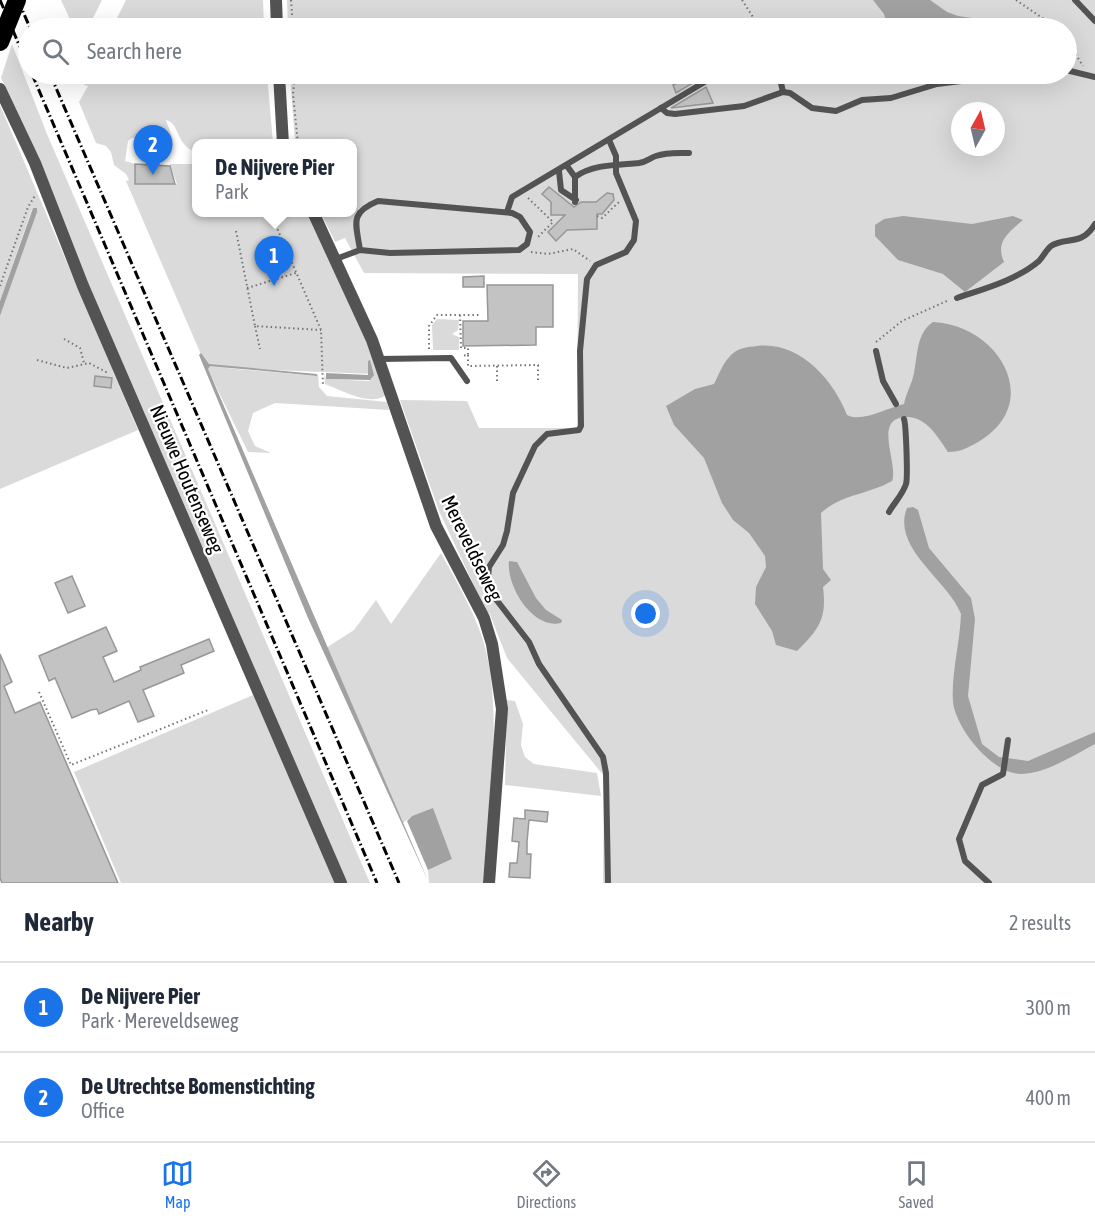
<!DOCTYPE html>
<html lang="en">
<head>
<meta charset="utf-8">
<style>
  :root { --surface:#fff; --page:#f6f6f7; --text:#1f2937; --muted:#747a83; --line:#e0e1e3; --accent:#1a73e8 }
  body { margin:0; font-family:"Asap Condensed",sans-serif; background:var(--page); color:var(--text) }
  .compass { position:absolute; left:951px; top:102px; width:54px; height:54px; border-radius:50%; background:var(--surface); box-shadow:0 6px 24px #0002; rotate:8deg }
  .you { position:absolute; left:646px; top:614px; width:21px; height:21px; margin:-15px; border:4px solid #fff; border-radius:50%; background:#1a73e8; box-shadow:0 0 0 9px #1a73e833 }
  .badge { display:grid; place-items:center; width:39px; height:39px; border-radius:50%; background:var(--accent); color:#fff; font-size:20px; font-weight:700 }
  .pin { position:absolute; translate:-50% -50px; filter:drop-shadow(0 2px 3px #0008) }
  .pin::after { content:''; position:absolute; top:32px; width:21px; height:18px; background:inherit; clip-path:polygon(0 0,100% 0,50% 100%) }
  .popup { position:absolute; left:192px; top:139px; width:165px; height:78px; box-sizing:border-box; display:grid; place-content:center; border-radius:12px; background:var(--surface); filter:drop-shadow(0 2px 4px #0005); font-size:20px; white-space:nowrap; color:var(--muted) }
  .popup b { font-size:22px; color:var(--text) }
  .popup::after { content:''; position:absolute; left:50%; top:100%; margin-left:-12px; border:12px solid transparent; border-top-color:var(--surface) }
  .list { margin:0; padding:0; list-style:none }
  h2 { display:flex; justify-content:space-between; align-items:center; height:78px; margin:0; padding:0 24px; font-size:26px }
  h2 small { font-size:20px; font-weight:400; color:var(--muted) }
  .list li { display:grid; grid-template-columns:39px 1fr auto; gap:18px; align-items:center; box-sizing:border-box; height:90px; padding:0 24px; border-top:2px solid var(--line) }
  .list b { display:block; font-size:22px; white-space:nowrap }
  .list p { margin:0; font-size:20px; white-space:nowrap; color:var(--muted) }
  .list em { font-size:20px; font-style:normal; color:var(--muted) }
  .icon { flex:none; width:33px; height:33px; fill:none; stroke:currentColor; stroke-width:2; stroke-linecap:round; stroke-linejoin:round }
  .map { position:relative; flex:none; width:1095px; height:883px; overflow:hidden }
  .search { position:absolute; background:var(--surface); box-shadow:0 6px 24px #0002; left:18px; right:18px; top:18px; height:66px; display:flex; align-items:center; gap:15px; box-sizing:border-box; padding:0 21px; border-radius:33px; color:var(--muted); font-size:22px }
  .sheet { height:258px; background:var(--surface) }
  nav { display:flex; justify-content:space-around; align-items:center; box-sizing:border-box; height:84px; border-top:2px solid var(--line); background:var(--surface); font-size:16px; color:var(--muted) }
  nav a { display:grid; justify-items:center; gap:3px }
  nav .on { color:var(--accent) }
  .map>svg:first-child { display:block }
  .green { fill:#dadada; fill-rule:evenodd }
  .water { fill:#a1a1a1 }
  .building { fill:#c3c3c3; stroke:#979797; stroke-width:1.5 }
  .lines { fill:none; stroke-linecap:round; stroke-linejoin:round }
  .path { stroke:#757575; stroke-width:2; stroke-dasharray:1.5 3; stroke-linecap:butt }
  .lane { stroke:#535353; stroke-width:6 }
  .street { stroke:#535353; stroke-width:12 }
  .highway { stroke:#000; stroke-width:18 }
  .rail { stroke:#000; stroke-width:3; stroke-dasharray:9 3 1.5 3; stroke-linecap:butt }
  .labels { text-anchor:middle; stroke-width:4.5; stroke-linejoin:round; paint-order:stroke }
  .street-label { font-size:20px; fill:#000; stroke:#fff }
</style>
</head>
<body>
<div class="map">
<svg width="1095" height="883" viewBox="0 0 1095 883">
  <rect width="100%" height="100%" fill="#fff"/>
  <g class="green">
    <path d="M61 0H102L88 28H74Z"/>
    <path d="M126 0H263L264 28H112Z"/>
    <path d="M287 0H1095V883H603L604 776 507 658 489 612 488 615 439 511 400 400 467 401 479 428H577L578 274 364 273 345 238 335 242 321 213 352 212V144L295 143 290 74H1066V28H288ZM960 111H996V147H960Z"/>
    <path d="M12 44 47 134 370 883H345L155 442 143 409 138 405 16 116 17 111 1 78Z"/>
    <path d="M90 74H267L273 143 257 141 254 144H196V152C175 145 180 123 166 120L173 140 132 138 128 141 125 161 135 164V181L177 184 170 164H196V212L309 213 365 328 386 395C371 407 341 390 325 384L324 374 326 379 369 381 373 374 225 368 317 376 318 373 319 387 327 396 387 402 389 410 275 403 253 413 248 431 255 446 271 453 248 452 206 366 126 181 129 180 126 174 114 165 111 152 106 146 96 143 79 102 88 86 84 85Z"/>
    <path d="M0 105 138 430 0 489V316L37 209 33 208 31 212 0 301Z"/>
    <path d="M437 319 459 320 458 330 452 334 459 337V350H433L432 325Z"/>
    <path d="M441 553C456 581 473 609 483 640 504 709 489 811 483 883H429L428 870 452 859 433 809 412 816 403 823 326 648 354 630 376 600 391 624Z"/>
    <path d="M253 695 336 883H121L74 772Z"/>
    <path d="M507 700 515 701 523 724 521 745 525 757 534 764 597 773 601 796 505 785Z"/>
  </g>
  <g class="water">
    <path d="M873 0H930L947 12 958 16 1008 23 1014 28H888L884 14Z"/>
    <path d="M33 208H37V212L0 316V301Z"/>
    <path d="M903 216 972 224 1013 216 1023 220C1008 233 995 242 1004 262L965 292 943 274 898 260 875 236V225L884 219Z"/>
    <path d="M933 322C999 325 1045 403 978 442 967 448 961 452 948 452 938 437 926 416 906 417 872 418 899 464 892 481 867 495 842 494 821 513L823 569 831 580 823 587C827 619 819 629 797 651L776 645 772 631 755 604 756 587 766 567 765 556 749 533 733 520 722 503 704 458 674 425 666 406 695 389 714 384C719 374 723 363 731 355 738 348 747 347 757 346 799 341 833 379 847 415 861 423 887 408 904 404 906 393 912 384 914 373 918 354 916 334 933 322Z"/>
    <path d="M201 353 209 364 317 374V376L210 366 208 369 429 883 308 618 199 355Z"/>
    <path d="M370 360 374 375 370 380 326 379V373L368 375V361Z"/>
    <path d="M913 507 918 510 929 548 971 598 975 619 968 696 982 744 999 757 1028 761 1095 732V744C1074 755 1047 773 1022 774 993 775 956 729 953 702 951 674 960 643 961 614 948 580 891 548 907 508Z"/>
    <path d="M509 561 517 562 536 598 546 610 562 620 561 623C533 630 506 586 509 561Z"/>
    <path d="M433 808 452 859 428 870 407 821 412 816Z"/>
  </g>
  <g class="building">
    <path d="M695 74H701L703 77 676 93 673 85Z"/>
    <path d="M706 87 713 103 671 108Z"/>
    <path d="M135 164 170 166 175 184H135Z"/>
    <path d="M549 187 574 207 581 202H596L607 193 613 194 614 200 602 214H597V229L567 230 556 241 548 232 565 215H551V202L542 194Z"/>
    <path d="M484 276V287H463V277Z"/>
    <path d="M487 285H553V327H536V345L463 346V321H488Z"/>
    <path d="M95 376 112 378 111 388 94 386Z"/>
    <path d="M72 576 85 606 68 613 55 583Z"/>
    <path d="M106 627 117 651 103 657 114 682 141 670 140 667 209 639 214 651 181 665 184 673 143 690 154 716 138 722 129 701 99 714 97 709 91 710 72 718 55 678 49 681 39 656Z"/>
    <path d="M0 654 12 682 4 686 15 713 40 702 118 883H2L0 878Z"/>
    <path d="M525 810 548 812 547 822 529 820 527 842V854H531L530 878 509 877 510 863H517L519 842 512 841 514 818 525 819Z"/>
  </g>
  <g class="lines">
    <g class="path">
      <path d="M291 0 293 28"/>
      <path d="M742 0 760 28"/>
      <path d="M1016 0 1057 28"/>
      <path d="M1066 39 1083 66"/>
      <path d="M295 74 293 94 298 144"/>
      <path d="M528 198 553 222 537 238"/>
      <path d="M597 216 602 218 620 201"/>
      <path d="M274 221 321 330 323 386"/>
      <path d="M236 231 255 326 321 330"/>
      <path d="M531 252 548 254 573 249 590 261"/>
      <path d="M0 286 28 207 36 194"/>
      <path d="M247 288 296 273"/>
      <path d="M460 315 461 348H468V355L461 356"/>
      <path d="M255 326 260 349"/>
      <path d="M64 339 80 348 84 363"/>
      <path d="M876 342 902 321 949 300"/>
      <path d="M429 349V326L437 315H479"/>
      <path d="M468 355V366L538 365V382"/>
      <path d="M37 360 67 368 89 363 108 373"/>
      <path d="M497 381V365"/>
      <path d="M39 692 71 765 208 710"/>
    </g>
    <g class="lane">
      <path d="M1075 0 1095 21"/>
      <path d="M1066 70 1095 77"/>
      <path d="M779 74 783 92"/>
      <path d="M661 108 667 113 675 114 744 106 783 92 790 93 812 108 836 111 862 100 891 98 937 84 1018 74"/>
      <path d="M567 166 575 177V202"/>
      <path d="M559 171 561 190 576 200"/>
      <path d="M575 177C593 164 618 165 639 163 646 162 650 158 656 156 667 152 677 153 689 153"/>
      <path d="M507 212 512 197 718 74"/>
      <path d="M336 259 360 250 390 253 519 250 527 244 530 232 520 217 512 213 378 201C349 213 356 223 360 250"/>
      <path d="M957 298C983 289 1017 280 1039 261 1043 257 1046 250 1051 246 1066 236 1081 247 1095 224"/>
      <path d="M876 351 883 381 896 404"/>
      <path d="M379 359 451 358 467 381"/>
      <path d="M889 512C894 503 903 494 906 484 908 478 906 424 904 419"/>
      <path d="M608 883 606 773 603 757 539 664 529 642 495 598 488 577 489 567 503 545 507 531 513 493 535 446 547 434 579 430 581 426 580 351 587 279 596 265 626 252 634 240 636 221 616 173V156L609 140"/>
      <path d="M989 883 965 861 959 839 982 785 1003 774 1008 740"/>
    </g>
    <g class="street">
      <path d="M276 0 277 28"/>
      <path d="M279 74 283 144"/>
      <path d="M0 89 35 163 83 286 341 883"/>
      <path d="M313 212 372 340 436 526 484 618 492 644 502 709 489 883"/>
    </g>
    <path class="highway" d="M0 42 17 0"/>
    <g class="rail">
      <path d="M0 0 28 66"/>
      <path d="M18 0 30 28"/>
      <path d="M32 74 377 883"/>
      <path d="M50 74 399 883"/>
    </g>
  </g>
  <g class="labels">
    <g class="street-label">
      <text transform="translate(187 479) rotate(67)" y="7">Nieuwe Houtenseweg</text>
      <text transform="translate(472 548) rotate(64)" y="7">Mereveldseweg</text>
    </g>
  </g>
</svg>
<svg class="compass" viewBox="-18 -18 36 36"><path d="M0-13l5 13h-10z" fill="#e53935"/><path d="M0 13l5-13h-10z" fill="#747a83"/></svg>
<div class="you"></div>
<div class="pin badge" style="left:274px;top:286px">1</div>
<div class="popup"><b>De Nijvere Pier</b>Park</div>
<div class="pin badge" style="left:153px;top:175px">2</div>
<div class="search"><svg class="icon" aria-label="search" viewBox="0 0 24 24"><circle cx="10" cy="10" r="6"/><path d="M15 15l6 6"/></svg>Search here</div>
</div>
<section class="sheet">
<h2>Nearby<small>2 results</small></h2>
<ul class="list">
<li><span class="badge">1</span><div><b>De Nijvere Pier</b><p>Park · Mereveldseweg</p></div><em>300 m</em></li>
<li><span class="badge">2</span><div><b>De Utrechtse Bomenstichting</b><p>Office</p></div><em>400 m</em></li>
</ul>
</section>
<nav>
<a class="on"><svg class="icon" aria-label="map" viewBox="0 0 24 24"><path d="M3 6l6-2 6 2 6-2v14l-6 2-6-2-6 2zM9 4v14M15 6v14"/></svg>Map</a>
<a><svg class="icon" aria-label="directions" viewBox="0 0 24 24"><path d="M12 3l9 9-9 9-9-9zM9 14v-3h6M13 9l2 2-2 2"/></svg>Directions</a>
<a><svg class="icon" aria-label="saved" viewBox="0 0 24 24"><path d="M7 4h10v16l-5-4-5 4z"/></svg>Saved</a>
</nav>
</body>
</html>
